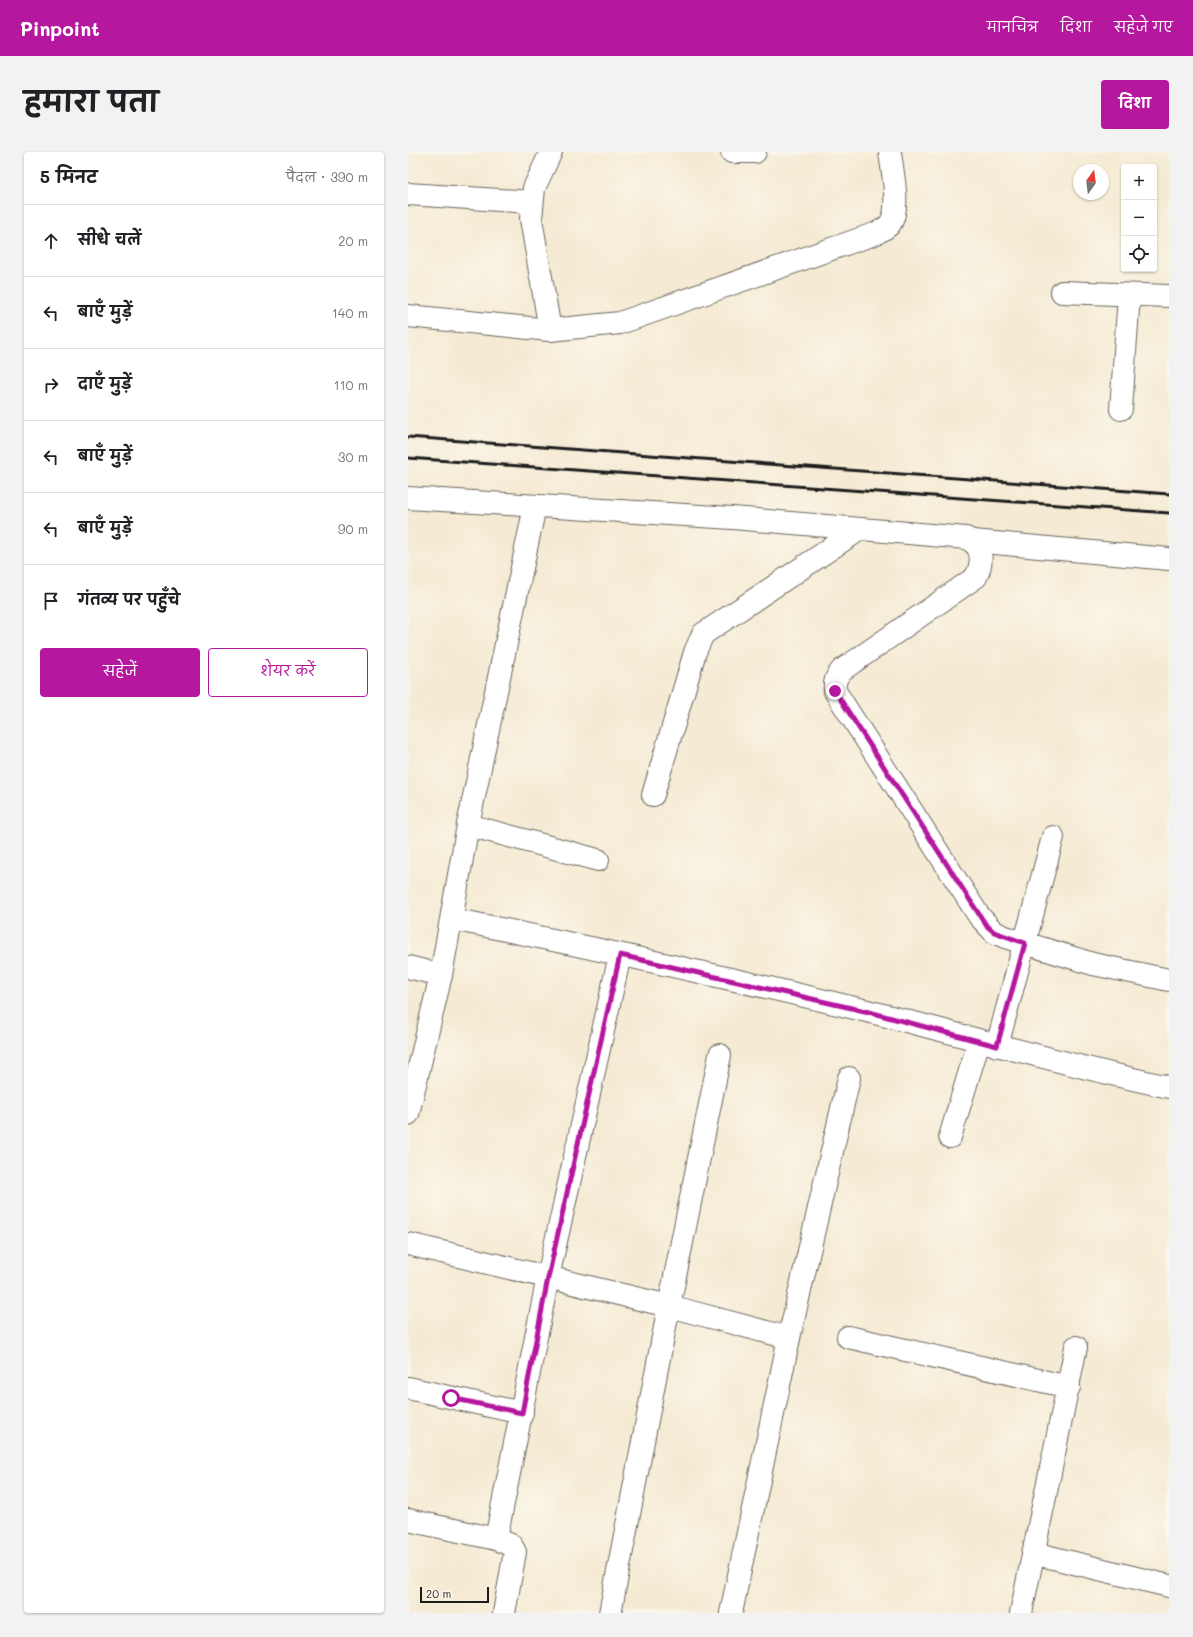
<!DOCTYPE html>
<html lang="hi">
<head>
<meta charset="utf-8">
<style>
  :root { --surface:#fff; --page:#f2f2f2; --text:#202124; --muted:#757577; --line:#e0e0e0; --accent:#b5179e }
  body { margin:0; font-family:Mali,"Playpen Sans Deva",sans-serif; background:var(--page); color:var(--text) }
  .controls { position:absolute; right:12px; top:12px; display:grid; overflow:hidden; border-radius:4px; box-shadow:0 1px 3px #0004 }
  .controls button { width:36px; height:36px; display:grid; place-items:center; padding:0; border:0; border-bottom:1px solid var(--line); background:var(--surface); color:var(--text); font:20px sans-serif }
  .compass { position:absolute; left:665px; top:12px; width:36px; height:36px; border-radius:50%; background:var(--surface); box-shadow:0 1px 3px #0004; rotate:14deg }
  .scale { position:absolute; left:12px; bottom:10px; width:69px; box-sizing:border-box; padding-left:4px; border:2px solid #1c1c1c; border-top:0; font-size:11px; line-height:14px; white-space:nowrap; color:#1c1c1c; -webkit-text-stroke:3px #fbf7ec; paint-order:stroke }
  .stop { position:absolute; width:12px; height:12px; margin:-9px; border:3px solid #b5179e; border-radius:50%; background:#fff }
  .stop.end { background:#b5179e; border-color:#fff; box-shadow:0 1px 4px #0008 }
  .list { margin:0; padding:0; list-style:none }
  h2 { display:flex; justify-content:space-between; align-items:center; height:52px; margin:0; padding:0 16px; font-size:17px }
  h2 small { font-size:13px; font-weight:400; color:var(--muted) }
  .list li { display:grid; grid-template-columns:26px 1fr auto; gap:12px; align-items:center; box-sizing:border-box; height:72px; padding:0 16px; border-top:1px solid var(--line) }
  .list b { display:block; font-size:15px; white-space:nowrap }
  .list em { font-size:13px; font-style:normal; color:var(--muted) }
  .actions { display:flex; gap:8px; padding:12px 16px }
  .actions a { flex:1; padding:9px 0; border:1px solid var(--accent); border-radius:4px; text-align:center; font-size:14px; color:var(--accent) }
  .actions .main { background:var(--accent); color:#fff }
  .icon { flex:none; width:22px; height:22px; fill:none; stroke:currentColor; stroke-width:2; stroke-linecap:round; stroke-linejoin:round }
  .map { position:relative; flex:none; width:761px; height:1461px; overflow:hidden; border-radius:4px }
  header { display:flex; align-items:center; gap:24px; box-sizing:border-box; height:56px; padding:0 20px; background:var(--accent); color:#fff }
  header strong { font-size:19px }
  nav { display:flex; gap:22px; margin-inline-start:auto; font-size:14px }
  .intro { display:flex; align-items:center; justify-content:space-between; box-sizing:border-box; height:96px; padding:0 24px }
  h1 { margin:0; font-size:28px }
  .button { padding:10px 18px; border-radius:4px; background:var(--accent); color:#fff; font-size:14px; font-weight:700 }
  main { display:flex; gap:24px; padding:0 24px }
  aside { flex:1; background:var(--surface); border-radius:4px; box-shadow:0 1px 3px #0004 }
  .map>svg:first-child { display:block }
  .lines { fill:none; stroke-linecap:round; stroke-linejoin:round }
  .street-casing { stroke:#68645c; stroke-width:24 }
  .street { stroke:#fff; stroke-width:22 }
  .rail { stroke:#1c1c1c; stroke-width:3 }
  .route { stroke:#b5179e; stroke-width:5 }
</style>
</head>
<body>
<header>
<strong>Pinpoint</strong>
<nav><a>मानचित्र</a><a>दिशा</a><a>सहेजे गए</a></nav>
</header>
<div class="intro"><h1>हमारा पता</h1><a class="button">दिशा</a></div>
<main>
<aside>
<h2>5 मिनट<small>पैदल · 390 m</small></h2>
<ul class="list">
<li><svg class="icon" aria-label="ahead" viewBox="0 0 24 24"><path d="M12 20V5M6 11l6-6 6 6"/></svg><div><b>सीधे चलें</b></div><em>20 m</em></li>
<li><svg class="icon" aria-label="left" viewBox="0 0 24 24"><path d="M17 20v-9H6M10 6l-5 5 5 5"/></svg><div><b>बाएँ मुड़ें</b></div><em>140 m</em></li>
<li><svg class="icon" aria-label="right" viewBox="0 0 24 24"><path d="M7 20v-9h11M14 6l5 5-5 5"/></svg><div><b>दाएँ मुड़ें</b></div><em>110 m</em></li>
<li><svg class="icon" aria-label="left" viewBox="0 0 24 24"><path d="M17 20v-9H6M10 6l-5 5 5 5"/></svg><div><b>बाएँ मुड़ें</b></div><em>30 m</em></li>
<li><svg class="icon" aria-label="left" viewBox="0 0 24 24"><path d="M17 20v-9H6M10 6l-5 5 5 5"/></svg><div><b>बाएँ मुड़ें</b></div><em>90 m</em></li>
<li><svg class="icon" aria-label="arrive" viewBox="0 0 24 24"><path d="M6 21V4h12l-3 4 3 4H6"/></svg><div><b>गंतव्य पर पहुँचे</b></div></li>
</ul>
<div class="actions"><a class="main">सहेजें</a><a>शेयर करें</a></div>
</aside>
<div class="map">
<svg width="761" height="1461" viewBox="0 0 761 1461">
  <rect width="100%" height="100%" fill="#fbf7ec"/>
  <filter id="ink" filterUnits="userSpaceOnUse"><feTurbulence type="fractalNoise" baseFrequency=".025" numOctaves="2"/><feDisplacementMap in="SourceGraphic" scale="8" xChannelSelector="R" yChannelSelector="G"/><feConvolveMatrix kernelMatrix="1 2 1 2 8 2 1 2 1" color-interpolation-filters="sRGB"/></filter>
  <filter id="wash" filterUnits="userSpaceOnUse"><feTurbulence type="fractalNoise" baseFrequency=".012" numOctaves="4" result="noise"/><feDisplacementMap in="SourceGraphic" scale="16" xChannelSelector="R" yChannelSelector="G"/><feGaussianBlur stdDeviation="0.9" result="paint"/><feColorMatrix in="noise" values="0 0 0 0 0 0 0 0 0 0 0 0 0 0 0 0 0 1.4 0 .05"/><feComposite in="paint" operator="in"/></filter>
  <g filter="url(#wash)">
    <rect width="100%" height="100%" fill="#f5ead3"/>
  </g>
  <g filter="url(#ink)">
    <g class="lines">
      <defs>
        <g id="street">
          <path d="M324 0H347"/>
          <path d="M0 42 124 50"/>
          <path d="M654 140 761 144"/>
          <path d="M0 164 142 178 212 171 469 81C473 78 479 76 482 72 493 56 484 19 482 0"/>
          <path d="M142 178 123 67 126 36 143 0"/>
          <path d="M713 257 721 143"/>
          <path d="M0 346 325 366 558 386C576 394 575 410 568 425L434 518C428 525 426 530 427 539L571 764 586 780 597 785 685 812 761 828"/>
          <path d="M565 389 761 407"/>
          <path d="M245 643 287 500 295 482 452 377"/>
          <path d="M60 673 190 708"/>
          <path d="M44 767C183 795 322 826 459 859 560 884 659 914 761 935"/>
          <path d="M0 815 33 823"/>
          <path d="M589 894 645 685"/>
          <path d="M0 962 33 823 60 673 127 354"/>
          <path d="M542 985 571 889"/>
          <path d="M0 1092 261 1154 381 1186"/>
          <path d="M440 1185 661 1235"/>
          <path d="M0 1236 114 1261"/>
          <path d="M0 1368 88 1387 103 1393 107 1400 96 1461"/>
          <path d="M88 1387 140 1125 212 803"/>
          <path d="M625 1401 761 1434"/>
          <path d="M202 1461 261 1154 312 903"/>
          <path d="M323 1461 381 1186 441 926"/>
          <path d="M613 1461 668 1195"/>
        </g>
      </defs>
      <use href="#street" class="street-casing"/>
      <use href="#street" class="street"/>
      <g class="rail">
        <path d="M0 285 761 342"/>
        <path d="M0 306 761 361"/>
      </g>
    </g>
  </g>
  <g class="lines" filter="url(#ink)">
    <path class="route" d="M43 1246 114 1261 140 1126 212 803 461 860 589 894 617 791 586 780 578 773 427 539"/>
  </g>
</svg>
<div class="controls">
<button>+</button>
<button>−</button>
<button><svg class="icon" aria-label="locate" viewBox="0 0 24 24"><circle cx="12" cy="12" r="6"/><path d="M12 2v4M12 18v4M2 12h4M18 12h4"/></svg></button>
</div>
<svg class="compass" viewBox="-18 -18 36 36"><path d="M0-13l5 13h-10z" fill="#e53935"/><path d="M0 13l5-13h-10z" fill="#757577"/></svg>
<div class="scale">20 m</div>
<div class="stop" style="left:43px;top:1246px"></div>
<div class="stop end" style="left:427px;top:539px"></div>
</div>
</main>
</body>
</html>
